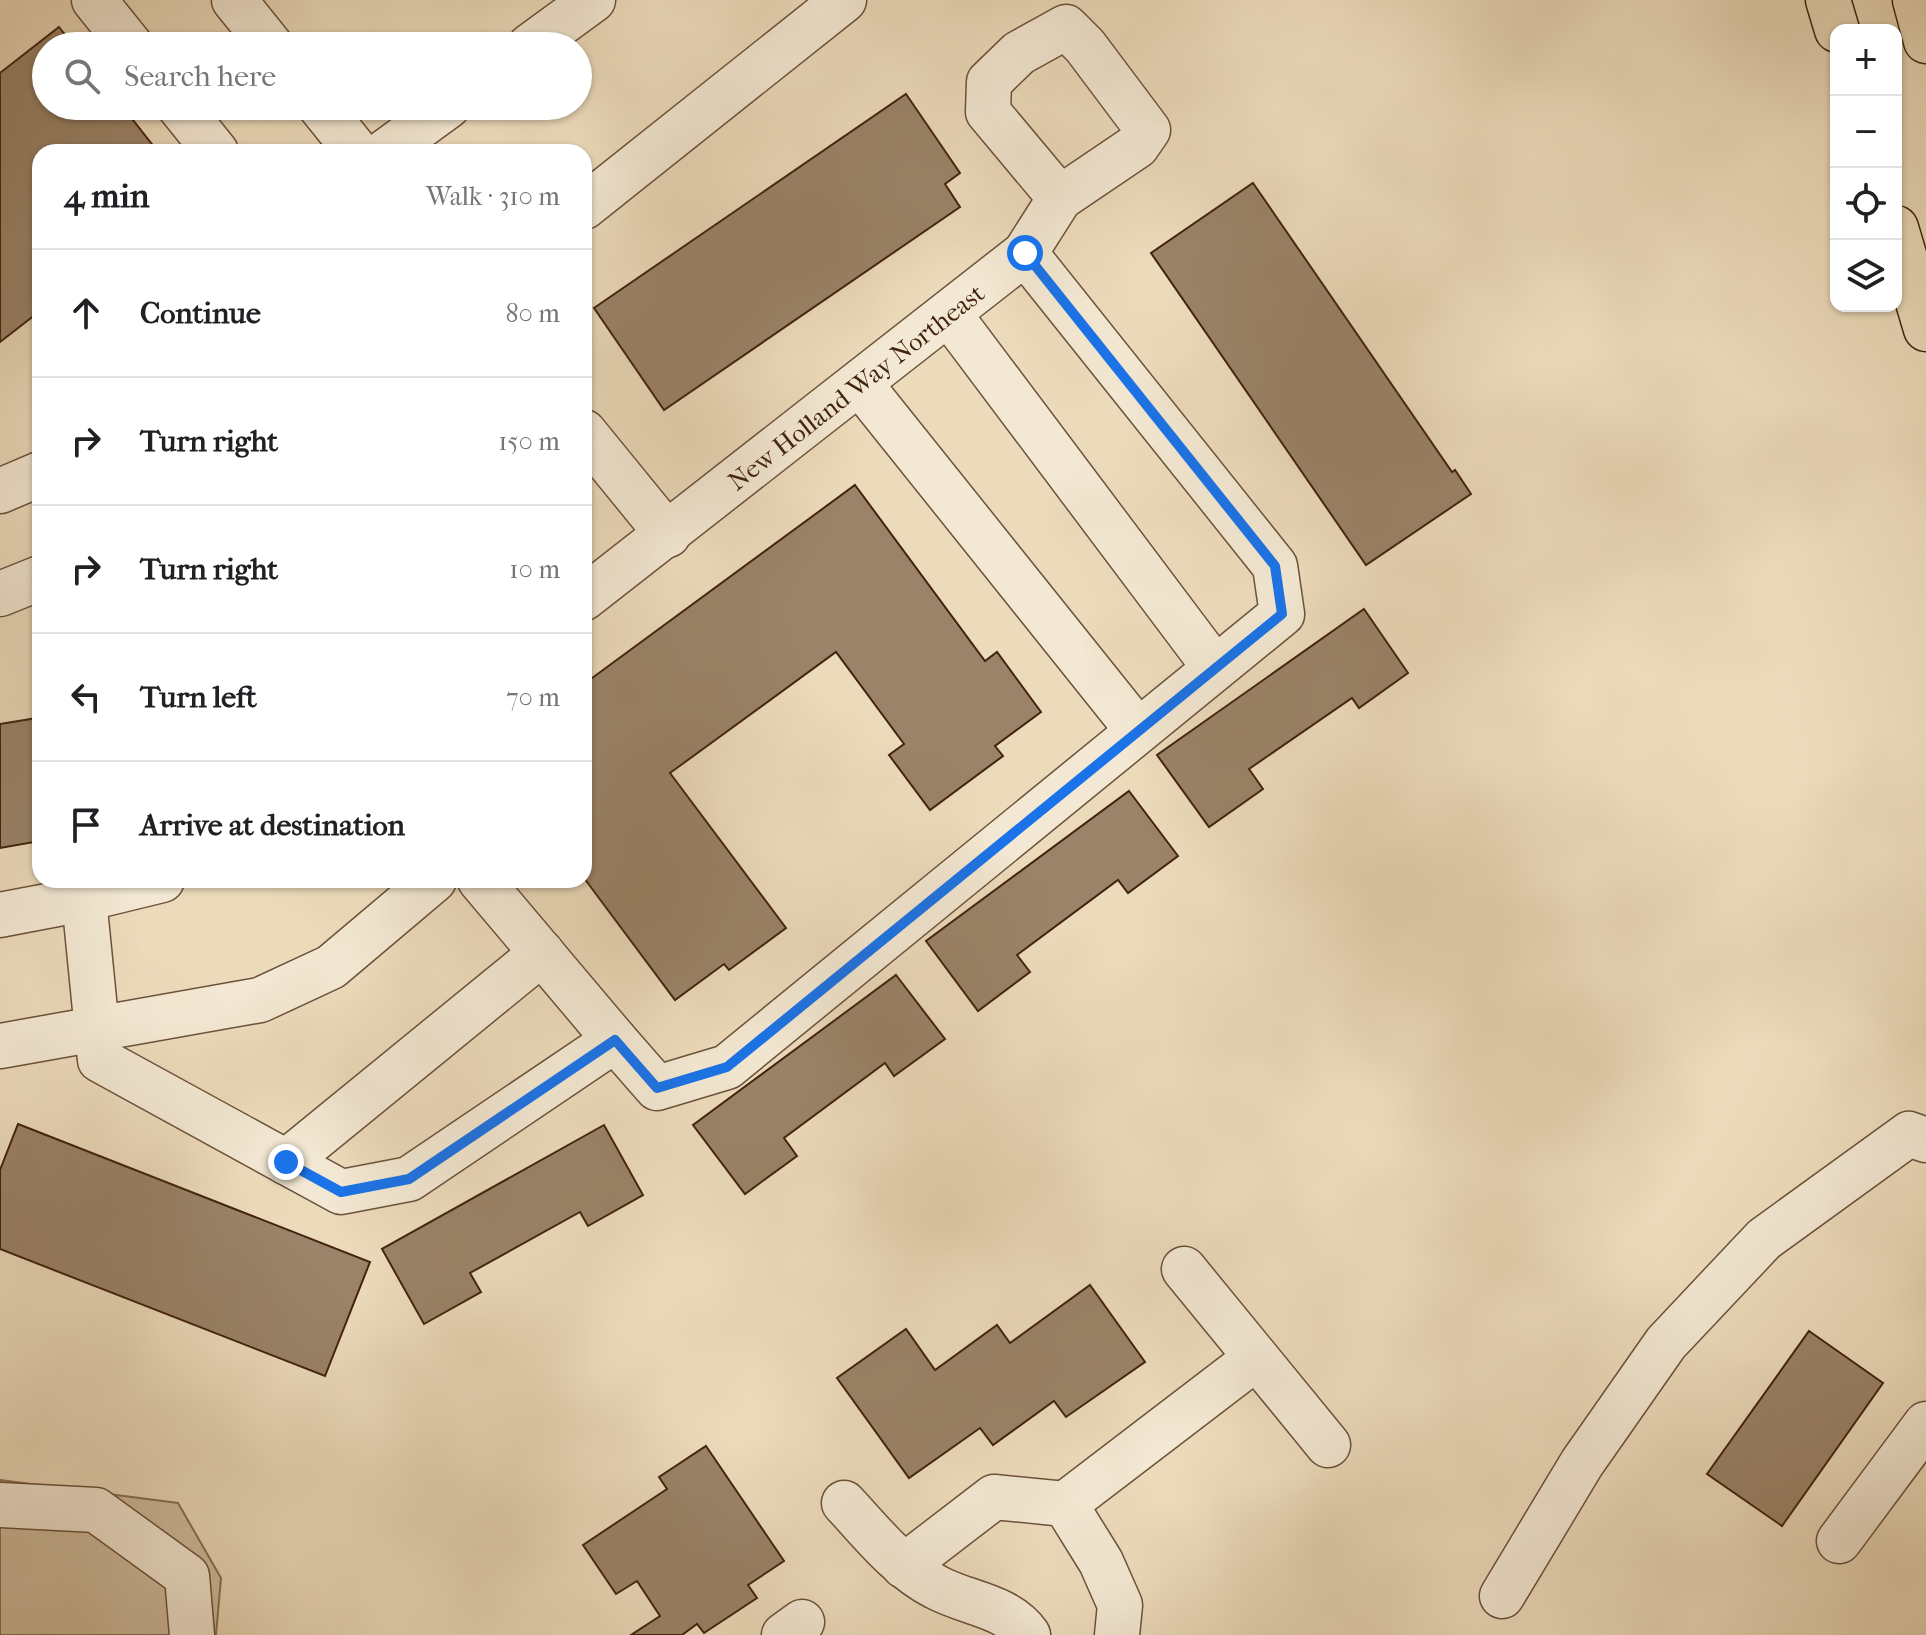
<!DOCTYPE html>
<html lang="en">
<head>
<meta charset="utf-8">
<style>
  :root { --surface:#fff; --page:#f2f2f2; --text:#202124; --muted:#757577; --line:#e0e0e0 }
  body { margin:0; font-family:"IM FELL French Canon",serif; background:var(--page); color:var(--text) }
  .controls { position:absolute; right:24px; top:24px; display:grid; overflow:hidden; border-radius:16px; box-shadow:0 2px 6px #0004 }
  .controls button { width:72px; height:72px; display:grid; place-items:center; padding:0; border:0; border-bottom:2px solid var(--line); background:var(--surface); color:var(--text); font:40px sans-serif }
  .stop { position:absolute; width:24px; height:24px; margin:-18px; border:6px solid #1a73e8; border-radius:50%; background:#fff }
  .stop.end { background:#1a73e8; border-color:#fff; box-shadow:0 2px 8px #0008 }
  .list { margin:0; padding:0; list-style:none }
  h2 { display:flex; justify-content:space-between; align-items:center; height:104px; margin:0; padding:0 32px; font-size:34px }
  h2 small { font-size:26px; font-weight:400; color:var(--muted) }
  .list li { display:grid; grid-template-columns:52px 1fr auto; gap:24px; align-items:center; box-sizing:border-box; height:128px; padding:0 32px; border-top:2px solid var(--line) }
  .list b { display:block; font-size:30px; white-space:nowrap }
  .list em { font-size:26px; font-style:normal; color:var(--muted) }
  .icon { flex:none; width:44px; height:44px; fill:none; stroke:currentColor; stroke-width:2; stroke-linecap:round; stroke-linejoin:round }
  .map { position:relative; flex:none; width:1926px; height:1635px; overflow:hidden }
  .search { position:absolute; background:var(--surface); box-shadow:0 2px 6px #0004; left:32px; top:32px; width:560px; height:88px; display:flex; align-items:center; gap:20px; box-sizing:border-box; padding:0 28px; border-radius:44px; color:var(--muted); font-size:30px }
  .panel { position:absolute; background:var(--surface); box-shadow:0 2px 6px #0004; left:32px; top:144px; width:560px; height:744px; border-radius:24px }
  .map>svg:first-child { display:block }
  .green { fill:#cfbc9e; stroke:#887056; stroke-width:2 }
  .building { fill:#9a8368; stroke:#42230f; stroke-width:2 }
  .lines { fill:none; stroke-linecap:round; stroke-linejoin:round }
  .minor-casing { stroke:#6c513a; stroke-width:47 }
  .major-casing { stroke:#42230f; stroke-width:47 }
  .minor { stroke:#f3e8d3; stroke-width:44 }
  .major { stroke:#ecdbbb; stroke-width:44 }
  .route { stroke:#1a73e8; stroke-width:10 }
  .labels { text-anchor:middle; stroke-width:6; stroke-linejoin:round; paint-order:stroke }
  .street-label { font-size:26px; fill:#42230f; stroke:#f3e8d3 }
</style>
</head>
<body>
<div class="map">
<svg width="1926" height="1635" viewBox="0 0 1926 1635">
  <rect width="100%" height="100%" fill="#ecdbbb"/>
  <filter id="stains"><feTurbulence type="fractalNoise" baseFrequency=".0025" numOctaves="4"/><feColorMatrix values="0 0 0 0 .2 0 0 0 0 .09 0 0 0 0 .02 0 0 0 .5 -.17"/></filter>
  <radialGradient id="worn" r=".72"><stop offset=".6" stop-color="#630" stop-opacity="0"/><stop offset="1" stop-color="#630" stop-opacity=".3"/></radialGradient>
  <path class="green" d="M0 1480 178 1503 221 1578 216 1635H0Z"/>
  <g class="building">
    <path d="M59 27 74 46H46V106H122L158 152H40V311L0 342V73Z"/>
    <path d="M906 94 960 173 945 184 960 207 664 410 594 308Z"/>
    <path d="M1253 183 1452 472 1455 470 1471 494 1366 565 1151 253Z"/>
    <path d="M855 485 985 661 997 652 1041 712 995 746 1003 756 930 810 889 755 904 744 836 652 670 773 786 928 729 970 724 964 675 1000 584 878V684Z"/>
    <path d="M1364 609 1408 673 1359 708 1352 698 1249 769 1263 789 1209 827 1157 755Z"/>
    <path d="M37 718 40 841 0 848V724Z"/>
    <path d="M1129 791 1178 856 1128 893 1118 880 1017 955 1030 972 978 1011 926 941Z"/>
    <path d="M896 975 945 1039 894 1076 885 1063 784 1138 797 1156 745 1194 693 1125Z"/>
    <path d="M18 1124 370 1262 325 1376 0 1249V1170Z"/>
    <path d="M604 1125 643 1195 588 1226 580 1212 470 1273 481 1292 424 1324 382 1249Z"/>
    <path d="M1090 1285 1145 1362 1066 1417 1054 1401 993 1445 980 1428 909 1478 837 1378 906 1329 935 1370 997 1325 1010 1343Z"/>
    <path d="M1809 1331 1883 1383 1782 1526 1707 1474Z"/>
    <path d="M706 1446 784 1561 748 1585 757 1598 704 1633 697 1624 682 1635H631L660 1616 637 1581 616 1594 583 1545 667 1489 659 1477Z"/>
  </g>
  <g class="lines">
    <defs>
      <g id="minor">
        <path d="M94 0 131 46"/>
        <path d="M234 0 271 46"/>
        <path d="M530 46 593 0"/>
        <path d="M179 106 216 152"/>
        <path d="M320 106 357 152"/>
        <path d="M385 152 448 106"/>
        <path d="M584 207 844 0"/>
        <path d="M1025 253 1060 198 988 112 989 82 1019 53 1066 27 1085 46 1148 130 1137 146 1060 198"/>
        <path d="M949 314 1215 668"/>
        <path d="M861 385 1138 731"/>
        <path d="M584 432 668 535"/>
        <path d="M0 491 40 474"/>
        <path d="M0 594 40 578"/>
        <path d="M162 880 84 899 100 1060 341 1192 409 1179 615 1040 657 1088 727 1067 1282 614 1275 566 1025 253 584 598"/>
        <path d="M480 880 615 1040"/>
        <path d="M0 915 84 899"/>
        <path d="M0 1046 260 1000 331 967 434 880"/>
        <path d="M286 1162 542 953"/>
        <path d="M1184 1269 1328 1445"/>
        <path d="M844 1503C872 1533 899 1568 936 1587 967 1604 1007 1605 1028 1635"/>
        <path d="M1065 1504 1256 1358"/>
        <path d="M0 1505 96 1510 187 1576 192 1635"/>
        <path d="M1839 1541 1926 1424"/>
        <path d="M904 1566 994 1497 1065 1504 1101 1562 1120 1605 1117 1635"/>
        <path d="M1502 1596 1582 1463 1666 1343 1764 1239 1909 1134 1926 1140"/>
        <path d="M784 1635 802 1622"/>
      </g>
      <g id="major">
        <path d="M1828 0 1837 30"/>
        <path d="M1915 0 1926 41"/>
        <path d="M1896 228 1926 329"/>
      </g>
    </defs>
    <use href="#minor" class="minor-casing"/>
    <use href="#major" class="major-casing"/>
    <use href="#minor" class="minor"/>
    <use href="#major" class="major"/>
  </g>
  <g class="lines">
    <path class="route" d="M286 1162 341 1192 409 1179 615 1040 657 1088 727 1067 1282 614 1275 566 1025 253"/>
  </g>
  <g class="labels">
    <g class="street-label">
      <text transform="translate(856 387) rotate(-38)" y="9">New Holland Way Northeast</text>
    </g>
  </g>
  <rect width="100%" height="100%" filter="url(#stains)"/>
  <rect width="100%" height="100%" fill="url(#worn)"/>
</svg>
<div class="controls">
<button>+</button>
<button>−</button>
<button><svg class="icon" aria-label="locate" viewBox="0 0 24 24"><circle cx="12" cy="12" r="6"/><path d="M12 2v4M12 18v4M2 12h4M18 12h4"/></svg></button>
<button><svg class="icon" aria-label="layers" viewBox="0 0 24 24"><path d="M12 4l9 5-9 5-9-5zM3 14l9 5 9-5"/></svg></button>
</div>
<div class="stop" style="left:1025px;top:253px"></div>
<div class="stop end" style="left:286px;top:1162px"></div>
<div class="search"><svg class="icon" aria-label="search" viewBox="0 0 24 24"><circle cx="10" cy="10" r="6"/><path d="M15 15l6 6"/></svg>Search here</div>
<section class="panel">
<h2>4 min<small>Walk · 310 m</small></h2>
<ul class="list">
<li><svg class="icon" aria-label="ahead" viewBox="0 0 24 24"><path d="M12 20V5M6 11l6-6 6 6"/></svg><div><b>Continue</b></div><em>80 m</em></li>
<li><svg class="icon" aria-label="right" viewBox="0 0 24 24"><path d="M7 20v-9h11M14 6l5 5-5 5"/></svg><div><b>Turn right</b></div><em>150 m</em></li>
<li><svg class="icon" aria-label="right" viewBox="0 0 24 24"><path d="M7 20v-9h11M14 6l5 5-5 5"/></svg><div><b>Turn right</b></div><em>10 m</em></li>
<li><svg class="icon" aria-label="left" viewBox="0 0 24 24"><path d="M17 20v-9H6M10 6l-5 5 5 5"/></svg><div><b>Turn left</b></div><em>70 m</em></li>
<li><svg class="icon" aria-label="arrive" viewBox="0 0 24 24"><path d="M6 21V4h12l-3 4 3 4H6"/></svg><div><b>Arrive at destination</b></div></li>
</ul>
</section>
</div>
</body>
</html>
